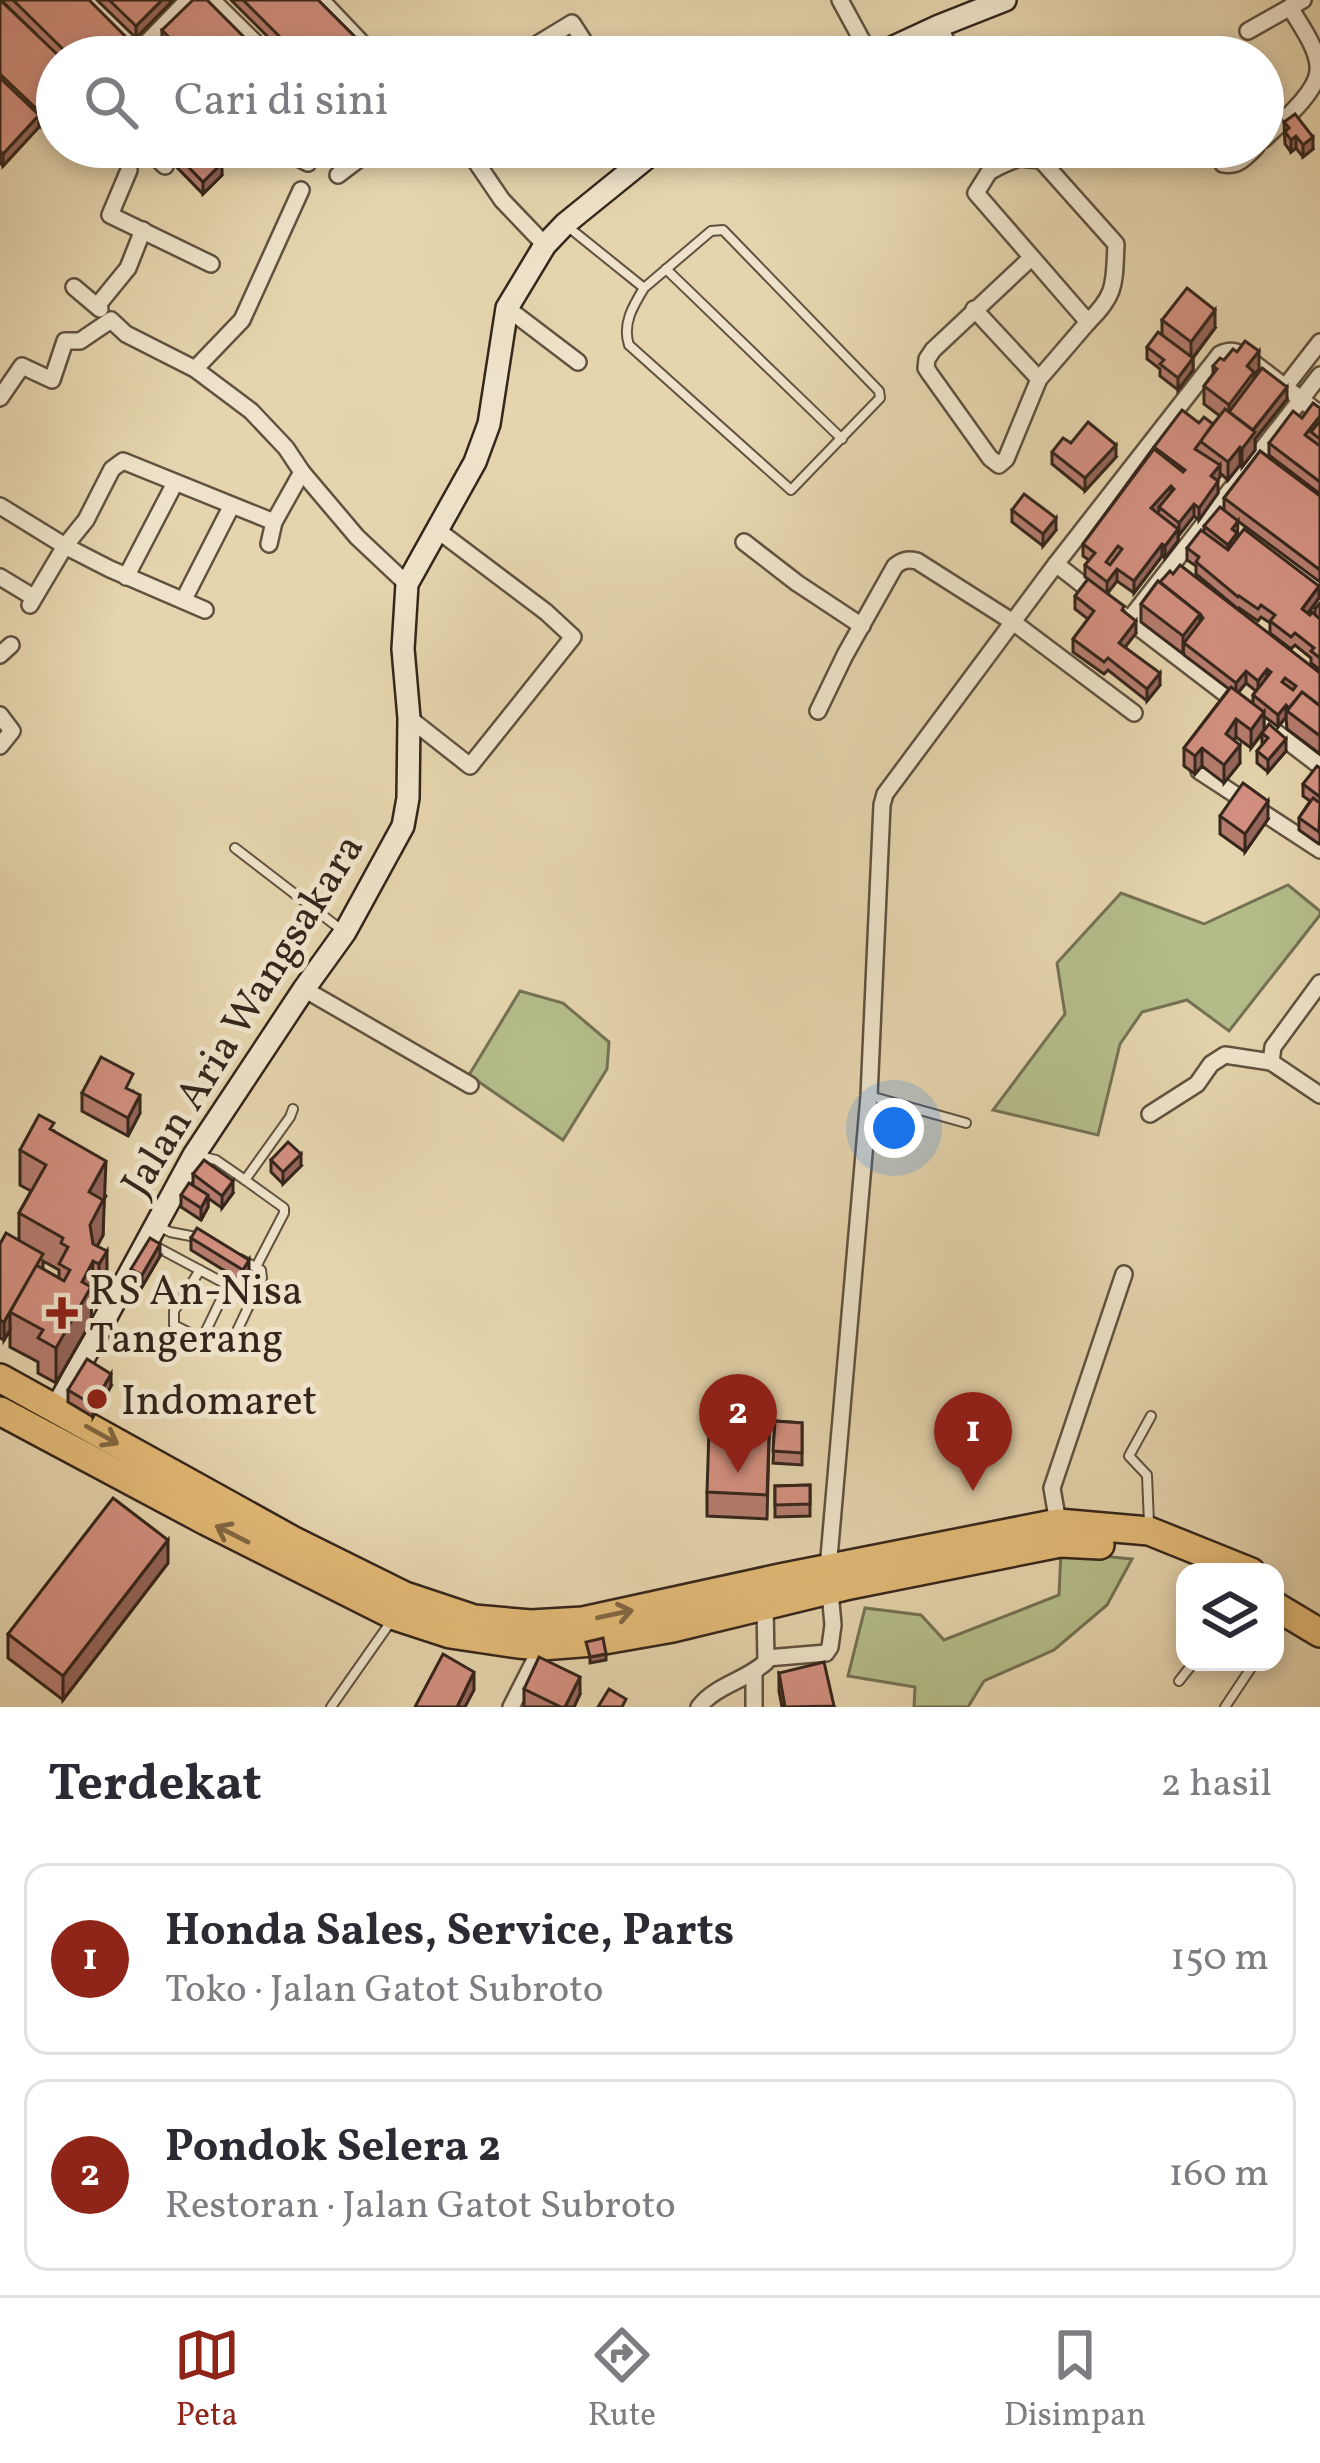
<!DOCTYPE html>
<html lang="id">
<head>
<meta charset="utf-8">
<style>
  :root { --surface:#fff; --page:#f2f2f3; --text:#2b2b33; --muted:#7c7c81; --line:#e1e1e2; --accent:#8f2418 }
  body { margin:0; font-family:Vollkorn,serif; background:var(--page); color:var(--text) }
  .controls { position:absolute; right:36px; bottom:36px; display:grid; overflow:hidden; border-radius:24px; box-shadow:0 6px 18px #0003 }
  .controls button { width:108px; height:108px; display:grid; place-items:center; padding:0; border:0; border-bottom:3px solid var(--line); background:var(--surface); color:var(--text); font:60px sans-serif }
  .you { position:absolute; left:894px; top:1128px; width:42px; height:42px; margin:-30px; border:9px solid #fff; border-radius:50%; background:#1a73e8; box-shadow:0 0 0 18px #1a73e833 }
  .badge { display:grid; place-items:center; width:78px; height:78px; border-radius:50%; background:var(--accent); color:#fff; font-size:39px; font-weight:700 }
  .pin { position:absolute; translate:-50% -99px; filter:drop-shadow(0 3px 6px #0008) }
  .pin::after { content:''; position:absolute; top:63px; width:42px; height:36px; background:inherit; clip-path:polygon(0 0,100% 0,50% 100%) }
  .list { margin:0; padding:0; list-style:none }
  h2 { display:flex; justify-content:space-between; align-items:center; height:156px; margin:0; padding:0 48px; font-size:51px }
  h2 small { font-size:39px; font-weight:400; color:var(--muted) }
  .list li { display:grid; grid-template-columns:78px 1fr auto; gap:36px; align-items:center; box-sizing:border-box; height:192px; margin:0 24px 24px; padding:0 24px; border:3px solid var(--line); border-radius:24px }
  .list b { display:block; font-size:45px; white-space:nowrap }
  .list p { margin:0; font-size:39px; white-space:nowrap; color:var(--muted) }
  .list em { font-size:39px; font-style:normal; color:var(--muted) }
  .icon { flex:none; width:66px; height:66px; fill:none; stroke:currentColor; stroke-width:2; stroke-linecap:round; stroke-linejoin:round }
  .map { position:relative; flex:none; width:1320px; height:1707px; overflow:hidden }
  .search { position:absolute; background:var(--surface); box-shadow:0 6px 18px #0003; left:36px; right:36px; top:36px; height:132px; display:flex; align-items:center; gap:30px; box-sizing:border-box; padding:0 42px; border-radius:66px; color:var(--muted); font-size:45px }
  .sheet { height:588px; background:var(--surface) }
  nav { display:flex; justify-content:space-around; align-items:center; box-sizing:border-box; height:168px; border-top:3px solid var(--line); background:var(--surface); font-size:33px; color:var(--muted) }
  nav a { display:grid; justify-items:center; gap:6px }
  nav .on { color:var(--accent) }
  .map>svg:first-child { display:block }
  .green { fill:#b4bd8a; stroke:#747253; stroke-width:3 }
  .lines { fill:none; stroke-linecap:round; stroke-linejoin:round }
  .lane-casing { stroke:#615240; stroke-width:12 }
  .street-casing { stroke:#615240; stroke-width:20 }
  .secondary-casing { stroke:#35261c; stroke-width:26 }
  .highway-casing { stroke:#35261c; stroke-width:32 }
  .lane { stroke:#eee3ca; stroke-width:8 }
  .street { stroke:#eee3ca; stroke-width:15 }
  .secondary { stroke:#eee3ca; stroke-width:21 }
  .highway { stroke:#e2ba76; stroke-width:27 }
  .wall { fill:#b57c6e; stroke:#35261c; stroke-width:3; fill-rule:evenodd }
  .shaded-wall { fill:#94655a; stroke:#35261c; stroke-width:3 }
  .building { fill:#d39080; stroke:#35261c; stroke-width:3; fill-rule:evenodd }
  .oneway { stroke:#836944 }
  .poi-dot { fill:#8f2418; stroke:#eee3ca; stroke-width:4.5 }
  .labels { text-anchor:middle; stroke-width:10; stroke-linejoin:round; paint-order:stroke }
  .street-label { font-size:42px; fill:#35261c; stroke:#eee3ca }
  .poi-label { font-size:42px; fill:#35261c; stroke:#eee3ca; text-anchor:start }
</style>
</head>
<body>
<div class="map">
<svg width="1320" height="1707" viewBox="0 0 1320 1707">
  <rect width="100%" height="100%" fill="#e5d4ad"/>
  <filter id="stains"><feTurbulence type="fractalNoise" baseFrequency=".00167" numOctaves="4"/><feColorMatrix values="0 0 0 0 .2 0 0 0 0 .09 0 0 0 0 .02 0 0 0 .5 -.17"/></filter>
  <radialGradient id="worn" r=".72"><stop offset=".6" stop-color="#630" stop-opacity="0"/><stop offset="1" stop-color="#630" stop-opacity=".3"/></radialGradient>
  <g class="green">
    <path d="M1288 885 1320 911V915L1229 1031 1187 1000 1142 1012 1120 1044 1098 1135 993 1110 1065 1014 1057 963 1121 893 1204 924Z"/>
    <path d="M520 991 563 1003 609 1042 607 1069 563 1140 469 1075Z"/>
    <path d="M1061 1552 1132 1559 1107 1605 1054 1650 984 1681 968 1707H914L915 1687 848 1676 865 1608 921 1615 944 1640 1059 1595Z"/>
  </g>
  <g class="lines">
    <defs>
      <g id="lane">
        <path d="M567 226 644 288 711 231 723 230 879 391 880 398 791 490 629 345C622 324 633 306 644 288"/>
        <path d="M666 269 842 439"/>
        <path d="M235 848 343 931"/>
        <path d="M870 1096 966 1123"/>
        <path d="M196 1155 216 1160 245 1180 290 1117 293 1109"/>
        <path d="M245 1180 284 1208V1213L256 1267"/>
        <path d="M158 1226 170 1232 201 1238"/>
        <path d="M153 1245 252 1298"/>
        <path d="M200 1270 174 1311V1325L202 1339 229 1348 262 1278 261 1270 240 1259"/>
        <path d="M202 1339 228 1285"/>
        <path d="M1149 1523 1147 1475 1129 1456 1151 1416"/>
        <path d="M1179 1681 1194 1662"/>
        <path d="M331 1707 392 1620"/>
        <path d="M1225 1707 1255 1662"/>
      </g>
      <g id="street">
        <path d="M93 0 142 47"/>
        <path d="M212 0 270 57"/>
        <path d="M321 0 375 57"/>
        <path d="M840 0 871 57"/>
        <path d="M939 26 954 57"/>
        <path d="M1248 31 1303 0"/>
        <path d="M146 44 159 57"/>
        <path d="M133 57 188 0"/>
        <path d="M516 57 572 23 594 57"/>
        <path d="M1263 140C1279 124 1316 94 1318 71 1320 50 1299 24 1290 7"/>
        <path d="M145 147 165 166"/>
        <path d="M277 147 308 163"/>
        <path d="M466 147 502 200 545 245"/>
        <path d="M994 147 1002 165 989 172 976 193 1088 322 1039 379 1006 459 999 465 990 458 930 374 926 368 927 359 933 350 1031 258"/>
        <path d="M1214 147 1223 164C1238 167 1246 157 1256 147"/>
        <path d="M1002 165 1019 158 1041 160 1116 244C1114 283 1117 294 1088 322"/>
        <path d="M129 170 110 215 211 264"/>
        <path d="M338 175 375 147"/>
        <path d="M74 287 100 309"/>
        <path d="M97 306 128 268 143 230"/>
        <path d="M507 308 578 362"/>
        <path d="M974 309 1039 379"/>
        <path d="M195 369 242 320 301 190"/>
        <path d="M1285 387 1320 342"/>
        <path d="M0 398 22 366 52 380 65 341H80L111 320 126 334 195 369 251 411 286 448 302 472 357 537 407 584"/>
        <path d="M0 506 65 546 110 569 205 610"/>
        <path d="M744 542 797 583 862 626"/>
        <path d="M269 544 274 522 302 472"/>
        <path d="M1056 564 1097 596"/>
        <path d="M0 577 33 597"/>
        <path d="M126 577 175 483"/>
        <path d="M184 599 231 507"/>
        <path d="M30 605 65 546 86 520 112 469 123 461 274 522"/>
        <path d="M1121 614 1320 766"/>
        <path d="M1129 620 1320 375"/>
        <path d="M0 655 11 645"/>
        <path d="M818 711 845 655 895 566C903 560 907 559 917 561L1013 622 1134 713"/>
        <path d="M0 715 12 731 0 746"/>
        <path d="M409 718 470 766 573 637 546 612 436 529"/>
        <path d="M1199 771 1320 850"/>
        <path d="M1320 983 1273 1047 1271 1062 1320 1095"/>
        <path d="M304 989 470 1085"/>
        <path d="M1150 1114 1197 1084 1211 1064 1225 1055 1271 1062"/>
        <path d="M1058 1523 1052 1488 1124 1274"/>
        <path d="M767 1658 826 1653 830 1647 833 1625 828 1569 869 1096 882 805 885 794 1056 564 1220 354C1231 349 1236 351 1246 357L1320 414"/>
        <path d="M754 1673V1707"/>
        <path d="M511 1707 542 1646"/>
        <path d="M699 1707C716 1685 745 1681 766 1662L765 1606"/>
      </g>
      <g id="secondary">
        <path d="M872 57 939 26 1005 0"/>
        <path d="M56 1409 194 1155 304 989 345 932 403 826 408 798 409 718 403 649 407 584 475 462 489 424 507 308 545 245 565 224 660 147"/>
      </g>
      <g id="highway">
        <path d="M0 1378 292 1540 405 1596 474 1619 531 1624 583 1621 780 1578 1058 1523 1149 1531 1251 1572"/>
        <path d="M0 1411 206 1521 395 1616 450 1634 518 1644 542 1646 593 1642 673 1628 850 1585 1060 1543 1100 1545"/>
        <path d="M1275 1606 1320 1633"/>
      </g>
    </defs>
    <use href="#lane" class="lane-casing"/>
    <use href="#street" class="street-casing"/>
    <use href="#secondary" class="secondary-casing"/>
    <use href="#highway" class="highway-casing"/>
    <use href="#lane" class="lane"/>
    <use href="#street" class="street"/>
    <use href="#secondary" class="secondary"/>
    <use href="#highway" class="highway"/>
  </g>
  <g class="wall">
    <path d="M0 0 37 35 1 0H89L128 51 122 57H57L42 126 39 123V127L3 166 0 163Z"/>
    <path d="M97 0H173L136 38Z"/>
    <path d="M231 0H318L375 57H288Z"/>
    <path d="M162 30 264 57H176L162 42Z"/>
    <path d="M1284 122 1313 149 1303 157 1296 148 1291 152 1285 144Z"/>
    <path d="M157 147H230L218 159 222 175 203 194Z"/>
    <path d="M1162 320 1215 328 1193 358V370L1178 390 1160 376V369L1147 359V347L1162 335Z"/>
    <path d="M1224 360 1259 369 1254 375V379L1287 399 1255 439V450L1242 467 1240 465 1228 480 1220 473 1217 480 1218 493 1199 520 1194 516 1179 535 1178 534V541L1165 558 1162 556 1134 593 1117 581 1107 593 1124 611 1136 633 1125 647 1160 685 1147 701 1108 670 1104 674 1073 652V639L1088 619 1075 609V596L1088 579 1085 577V565L1089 560 1083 556V544L1154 447 1199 423 1213 424 1220 416 1204 404V386L1213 374V366Z"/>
    <path d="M1320 408V494L1269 455V443L1302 418Z"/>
    <path d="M1071 443 1116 457 1085 491 1052 464V452Z"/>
    <path d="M1260 451 1320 496V582L1227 513 1238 533 1237 539 1319 598 1308 614 1315 615V609L1320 603V670L1311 663V658L1295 645 1291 649 1270 633V623L1261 617 1258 621 1239 608 1238 609 1196 574V566L1187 560V548L1204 532V526L1224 510V498Z"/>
    <path d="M1012 510 1056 530 1043 546 1012 522Z"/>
    <path d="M1158 581 1320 673V754L1287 729 1286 717 1278 727 1264 716V730L1286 751 1268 772 1257 763V751L1262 745V734L1251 748 1236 737 1234 740 1240 763 1224 783 1202 766 1195 774 1184 766V748L1229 689 1184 655V652L1183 654 1141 622V604ZM1246 683 1256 691 1253 695V704L1238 693Z"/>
    <path d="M1320 768V843L1319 844 1299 830V818L1310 801 1303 796V784Z"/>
    <path d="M1220 816 1268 819 1245 852 1220 834Z"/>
    <path d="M133 1091 140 1113 128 1136 82 1111V1093Z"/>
    <path d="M54 1131 106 1196 103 1201V1235L97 1246 107 1286 99 1299 93 1296 91 1300V1322L56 1383 38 1373V1362L10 1347V1330L4 1340 0 1338V1244L19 1241V1213L31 1191 20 1185V1150ZM43 1261 59 1270V1278L43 1269Z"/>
    <path d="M271 1160 301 1166 283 1184 271 1172Z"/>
    <path d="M193 1174 233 1193 222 1208 208 1198V1207L201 1220 181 1207V1195L193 1186Z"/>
    <path d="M191 1238 249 1272 243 1282 191 1250Z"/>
    <path d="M160 1256 142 1287 131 1281V1269Z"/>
    <path d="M111 1386 93 1417 68 1402V1390Z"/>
    <path d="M770 1405 767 1519 707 1516V1492Z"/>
    <path d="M775 1421 802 1423V1465L773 1463Z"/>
    <path d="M810 1485V1516L775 1517V1486Z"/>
    <path d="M168 1563 63 1700 8 1658V1634Z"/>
    <path d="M779 1673 834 1707H782L779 1691Z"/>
    <path d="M524 1689 580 1694 574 1707H524Z"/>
  </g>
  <g class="shaded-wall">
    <path d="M162 0H173L136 38V26Z"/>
    <path d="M128 39V51L122 57H110Z"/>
    <path d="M57 98V110L42 126V114Z"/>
    <path d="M39 115V127L3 166V154Z"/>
    <path d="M1296 136V148L1291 152V140Z"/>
    <path d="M1313 137V149L1303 157V145Z"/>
    <path d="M218 147H230L212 165V153Z"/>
    <path d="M222 163V175L203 194V182Z"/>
    <path d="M1215 310V328L1191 360V342Z"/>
    <path d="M1259 351V369L1254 375V390L1229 415V405L1247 366Z"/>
    <path d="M1193 358V370L1178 390V378Z"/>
    <path d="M1287 387V399L1255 439V450L1242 467V449L1251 433Z"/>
    <path d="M1116 445V457L1085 491V478Z"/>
    <path d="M1240 447V465L1228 480V462Z"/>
    <path d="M1220 465V477L1211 488V476Z"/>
    <path d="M1218 481V493L1199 520V508Z"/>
    <path d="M1171 486V498L1159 507V511L1151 520V508Z"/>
    <path d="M1194 504V516L1179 535V523Z"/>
    <path d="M1056 518V530L1043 546V534Z"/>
    <path d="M1238 521 1237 545 1228 557V545L1232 529Z"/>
    <path d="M1178 529V541L1165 558V546Z"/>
    <path d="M1162 544V556L1134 593V581Z"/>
    <path d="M1117 569V581L1107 594V582Z"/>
    <path d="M1319 586V598L1302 621V609Z"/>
    <path d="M1200 614V632L1184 643 1183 654V636Z"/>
    <path d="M1136 621V633L1119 655V643Z"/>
    <path d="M1267 669V681L1258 693V681Z"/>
    <path d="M1246 671V683L1236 695V683Z"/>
    <path d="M1160 673V685L1147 701V689Z"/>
    <path d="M1286 705V717L1278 727V715Z"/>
    <path d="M1264 712V730L1251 748V730Z"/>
    <path d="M1236 719V737L1226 752V734Z"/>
    <path d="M1286 739V751L1268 772V760Z"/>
    <path d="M1240 745V763L1224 783V765Z"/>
    <path d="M1202 748V766L1195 774V756Z"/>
    <path d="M1268 801V819L1245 852V834Z"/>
    <path d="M140 1095V1113L128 1136V1118Z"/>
    <path d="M301 1154V1166L283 1184V1172Z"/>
    <path d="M106 1161 103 1235 90 1260 89 1192Z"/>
    <path d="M233 1181V1193L222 1208V1196Z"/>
    <path d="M208 1195V1207L201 1220V1208Z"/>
    <path d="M160 1244V1256L142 1287V1275Z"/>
    <path d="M107 1251V1286L99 1299V1264Z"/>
    <path d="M249 1260V1272L243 1282V1270Z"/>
    <path d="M93 1261 91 1322 56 1383V1348L82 1282Z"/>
    <path d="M10 1312V1330L4 1340V1322Z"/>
    <path d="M111 1374V1386L93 1417V1405Z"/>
    <path d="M168 1540V1563L63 1700V1676Z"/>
    <path d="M606 1654V1660L590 1663V1657Z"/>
    <path d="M474 1672V1690L465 1707H457Z"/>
    <path d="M580 1677V1694L574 1707H565Z"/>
  </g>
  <g class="building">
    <path d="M0 0 60 57H57V98L42 114 0 74Z"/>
    <path d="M13 0H89L128 39 110 57H71Z"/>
    <path d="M109 0H162L136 26Z"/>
    <path d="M193 0H207L264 57H188L162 30Z"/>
    <path d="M243 0H318L375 57H300Z"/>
    <path d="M143 46 154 57H132Z"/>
    <path d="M0 78 39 115 3 154 0 151Z"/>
    <path d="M1295 114 1313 137 1303 145 1296 136 1291 140 1285 132 1289 128 1284 122Z"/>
    <path d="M169 147H218L212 153 222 163 203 182Z"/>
    <path d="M1187 288 1215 310 1191 342 1162 320Z"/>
    <path d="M1158 332 1193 358 1178 378 1160 364 1164 360 1147 347Z"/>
    <path d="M1245 341 1259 351 1247 366 1254 372 1229 405 1204 386 1217 369 1213 366 1220 358 1224 360 1233 349 1237 352Z"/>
    <path d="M1262 368 1287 387 1253 430 1229 412Z"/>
    <path d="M1313 403 1320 408V416L1305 435 1320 446V482L1269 443 1293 411 1302 418Z"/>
    <path d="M1225 409 1255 432 1242 449 1240 447 1228 462 1200 441Z"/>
    <path d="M1182 410 1199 423 1204 417 1213 424 1195 449 1220 465 1211 476 1218 481 1199 508 1194 504 1179 523 1159 507 1174 489 1171 486 1151 508 1178 529 1165 546 1162 544 1134 581 1117 569 1107 582 1085 565 1095 553 1083 544 1154 449 1183 472 1185 470 1154 447ZM1118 546 1122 549 1110 565 1106 562Z"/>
    <path d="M1320 421V439L1311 432Z"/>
    <path d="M1088 422 1116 445 1085 478 1052 452 1063 438 1071 443Z"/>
    <path d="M1260 451 1320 496V570L1224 498Z"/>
    <path d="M1024 494 1056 518 1043 534 1012 510Z"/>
    <path d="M1220 507 1238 521 1232 529 1237 533 1228 545 1204 526Z"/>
    <path d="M1244 529 1319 586 1302 609 1310 615 1312 612 1320 619V658L1311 651 1314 648 1295 633 1291 637 1270 621 1275 615 1261 605 1258 609 1239 596 1238 597 1196 562 1199 557 1187 548 1201 530 1228 550Z"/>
    <path d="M1180 565 1320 673V706L1302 692 1289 708 1286 705 1278 715 1253 695 1271 672 1267 669 1258 681 1246 671 1236 683 1184 643 1203 618 1200 614 1160 582 1170 571 1173 574ZM1285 678 1296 686 1293 690 1282 682Z"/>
    <path d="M1088 579 1124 606 1122 610 1136 621 1119 643 1160 673 1147 689 1108 658 1104 662 1073 639 1094 611 1075 596Z"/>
    <path d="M1158 581 1200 614 1183 636 1141 604Z"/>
    <path d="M1231 687 1264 712 1251 730 1236 719 1226 734 1240 745 1224 765 1202 748 1195 756 1184 748Z"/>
    <path d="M1302 692 1320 706V736L1287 711Z"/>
    <path d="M1269 724 1286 739 1268 760 1257 751 1268 738 1262 733Z"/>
    <path d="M1317 766 1320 768V797L1303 784Z"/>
    <path d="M1243 783 1268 801 1245 834 1220 816Z"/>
    <path d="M1313 798 1320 803 1319 832 1299 818Z"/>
    <path d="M101 1057 133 1074 126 1088 140 1095 128 1118 82 1093Z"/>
    <path d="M39 1115 54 1123 50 1129 106 1161 89 1192 103 1200 90 1225 93 1244 107 1251 99 1264 93 1261 82 1282 91 1287 56 1348 38 1338 43 1330 10 1312 36 1265 64 1281 70 1270 59 1264 68 1247 61 1243 63 1238 19 1213 46 1165 20 1150Z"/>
    <path d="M288 1142 301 1154 283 1172 271 1160Z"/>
    <path d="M204 1160 233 1181 222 1196 193 1174Z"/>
    <path d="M189 1183 208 1195 201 1208 181 1195Z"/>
    <path d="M197 1228 249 1260 243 1270 191 1238Z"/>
    <path d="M6 1233 43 1254 4 1322 0 1320V1244Z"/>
    <path d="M150 1238 160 1244 142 1275 131 1269Z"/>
    <path d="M87 1359 111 1374 93 1405 68 1390Z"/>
    <path d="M710 1399 770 1405 767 1495 707 1492Z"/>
    <path d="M775 1421 802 1423V1453L773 1451Z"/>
    <path d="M810 1485V1504L775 1505V1486Z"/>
    <path d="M113 1498 168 1540 63 1676 8 1634Z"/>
    <path d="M603 1638 606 1654 590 1657 586 1642Z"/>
    <path d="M443 1654 474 1672 457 1707H415Z"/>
    <path d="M539 1657 580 1677 565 1707H561L524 1689Z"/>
    <path d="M824 1662 834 1706 785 1707 779 1673Z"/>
    <path d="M609 1689 626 1699 622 1707H598Z"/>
  </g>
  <defs><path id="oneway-shaft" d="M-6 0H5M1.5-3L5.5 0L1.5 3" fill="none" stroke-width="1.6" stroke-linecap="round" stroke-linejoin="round" transform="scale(3)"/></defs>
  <g class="oneway">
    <use href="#oneway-shaft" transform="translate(102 1435) rotate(29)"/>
    <use href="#oneway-shaft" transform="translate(232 1534) rotate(-153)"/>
    <use href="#oneway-shaft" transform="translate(615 1614) rotate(-12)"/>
  </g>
  <g class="poi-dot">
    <path d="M56 1295h12v12h12v12h-12v12h-12v-12h-12v-12h12z"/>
    <circle cx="97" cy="1399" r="12"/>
  </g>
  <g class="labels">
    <g class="street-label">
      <text transform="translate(241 1014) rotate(-58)" y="15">Jalan Aria Wangsakara</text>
    </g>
    <g class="poi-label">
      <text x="89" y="1304">RS An-Nisa<tspan x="89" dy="48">Tangerang</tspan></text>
      <text x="121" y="1414">Indomaret</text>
    </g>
  </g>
  <rect width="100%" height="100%" filter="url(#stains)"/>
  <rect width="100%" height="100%" fill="url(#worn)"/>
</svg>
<div class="controls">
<button><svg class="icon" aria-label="layers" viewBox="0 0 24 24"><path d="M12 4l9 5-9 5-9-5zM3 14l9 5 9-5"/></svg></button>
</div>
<div class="you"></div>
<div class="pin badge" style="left:973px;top:1491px">1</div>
<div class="pin badge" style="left:738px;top:1473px">2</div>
<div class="search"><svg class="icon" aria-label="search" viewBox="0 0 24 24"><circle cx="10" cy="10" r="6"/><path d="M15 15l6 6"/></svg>Cari di sini</div>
</div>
<section class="sheet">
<h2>Terdekat<small>2 hasil</small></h2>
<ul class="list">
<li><span class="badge">1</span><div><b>Honda Sales, Service, Parts</b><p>Toko · Jalan Gatot Subroto</p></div><em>150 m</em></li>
<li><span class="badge">2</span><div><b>Pondok Selera 2</b><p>Restoran · Jalan Gatot Subroto</p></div><em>160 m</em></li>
</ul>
</section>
<nav>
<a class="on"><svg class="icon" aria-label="map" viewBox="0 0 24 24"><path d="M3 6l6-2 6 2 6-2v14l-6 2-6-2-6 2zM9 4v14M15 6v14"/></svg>Peta</a>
<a><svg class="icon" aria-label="directions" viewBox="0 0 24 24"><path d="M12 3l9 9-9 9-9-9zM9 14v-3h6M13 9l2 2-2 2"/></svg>Rute</a>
<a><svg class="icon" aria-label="saved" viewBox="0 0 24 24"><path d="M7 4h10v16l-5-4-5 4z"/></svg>Disimpan</a>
</nav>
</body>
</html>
